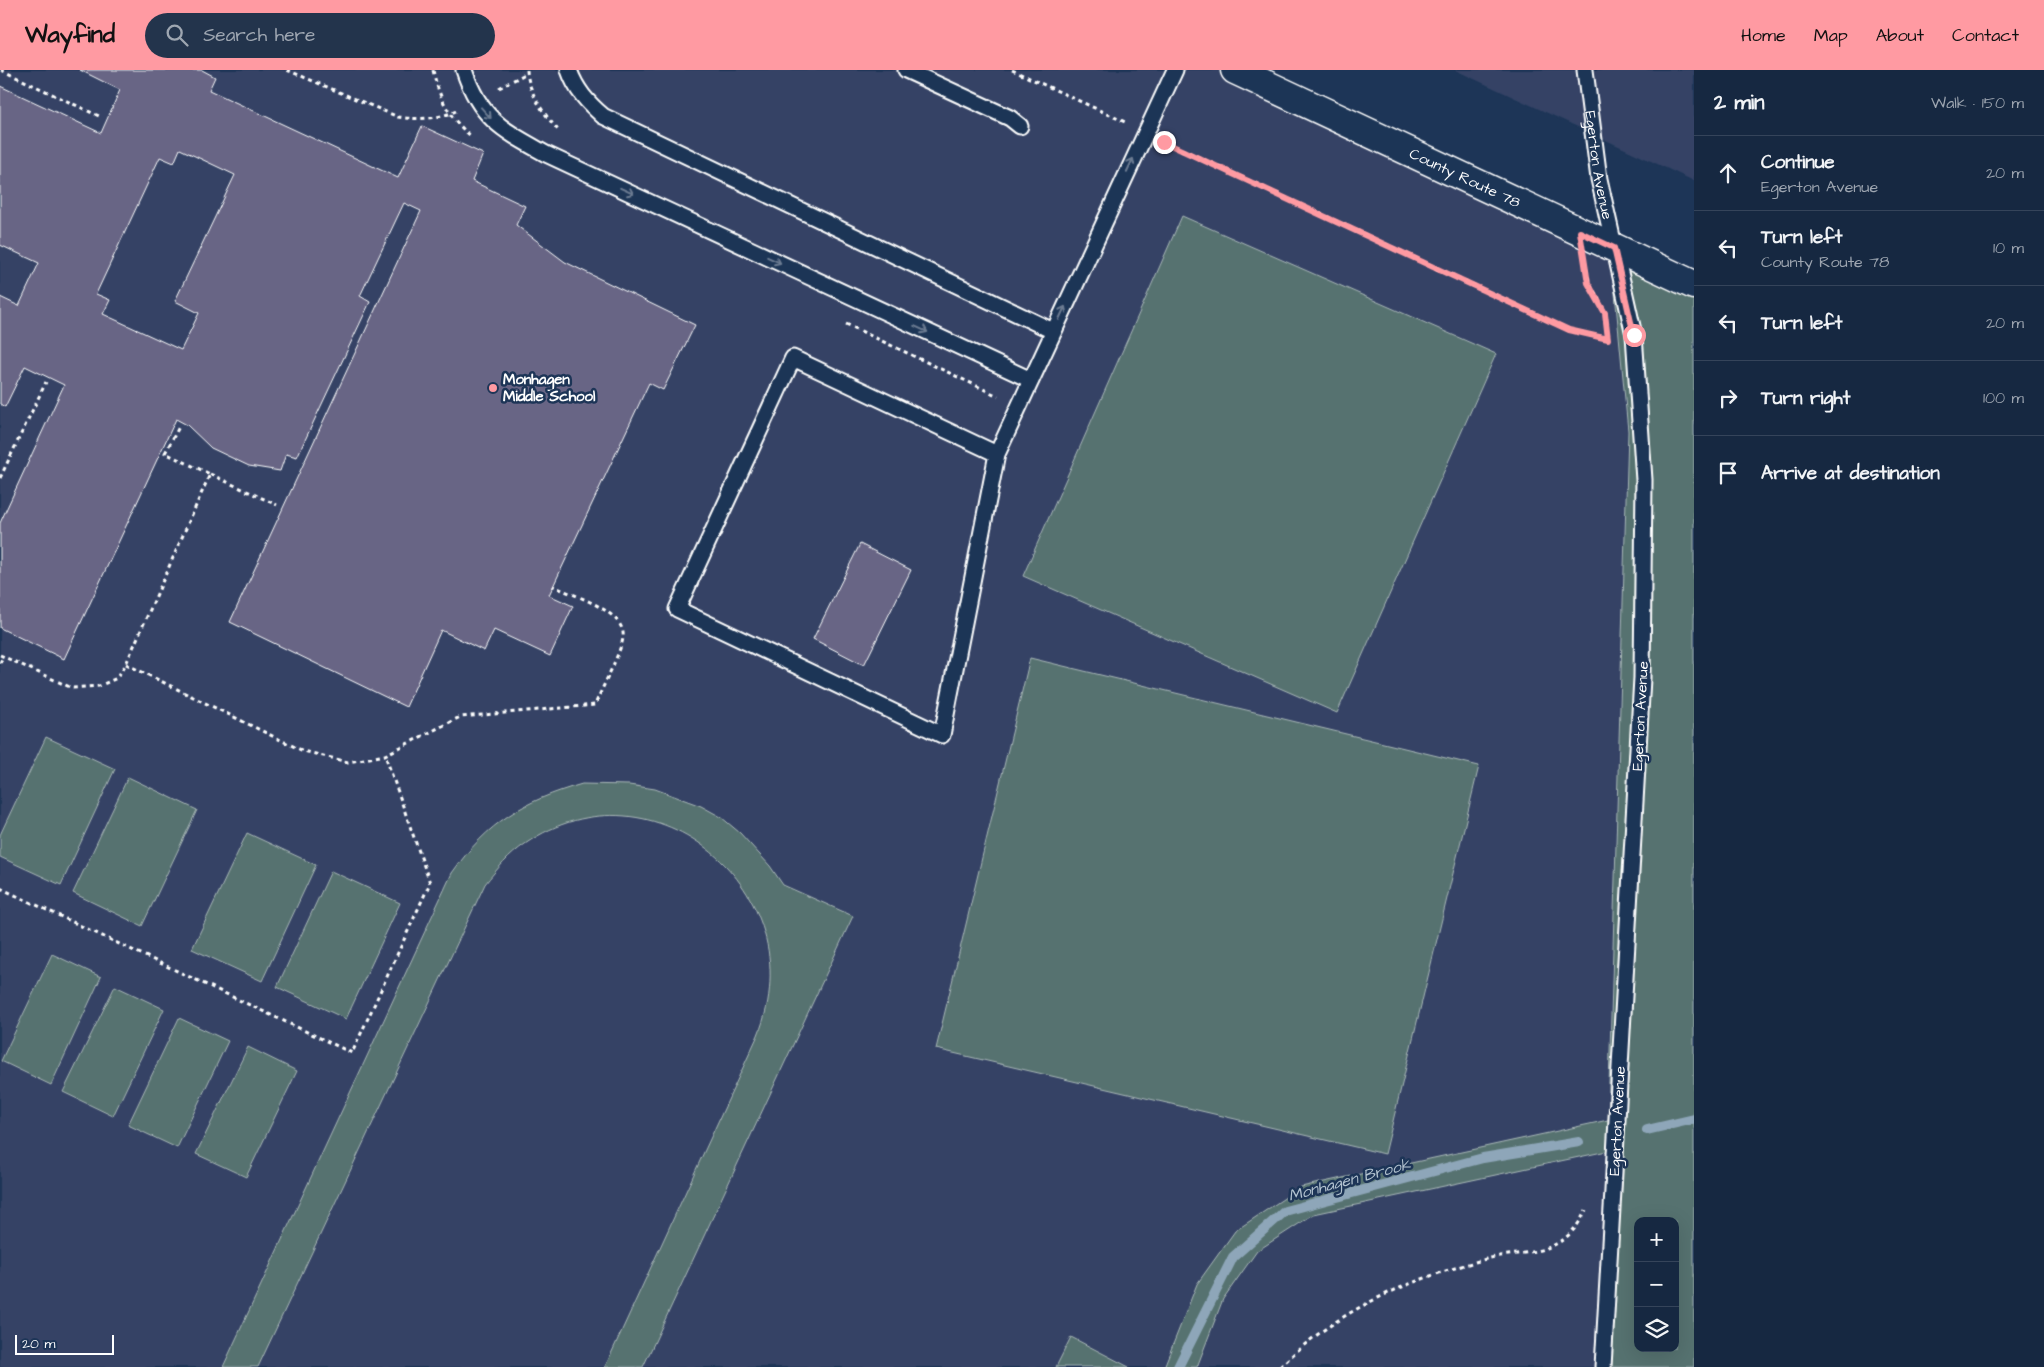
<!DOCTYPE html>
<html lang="en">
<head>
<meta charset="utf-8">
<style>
  :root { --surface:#162841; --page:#23344c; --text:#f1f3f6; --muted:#9ea6b1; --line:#35445a; --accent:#ff9aa2 }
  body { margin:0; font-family:"Architects Daughter",sans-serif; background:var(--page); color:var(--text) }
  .controls { position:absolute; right:15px; bottom:15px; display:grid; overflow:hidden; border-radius:10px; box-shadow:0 5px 20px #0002 }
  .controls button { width:45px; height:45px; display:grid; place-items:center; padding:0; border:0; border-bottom:1px solid var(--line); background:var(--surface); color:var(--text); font:25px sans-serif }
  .scale { position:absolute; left:15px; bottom:12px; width:99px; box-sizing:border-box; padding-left:5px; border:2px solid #fff; border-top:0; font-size:14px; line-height:18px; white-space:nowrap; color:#fff; -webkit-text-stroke:4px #1d3557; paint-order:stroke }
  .stop { position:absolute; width:15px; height:15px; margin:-11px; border:4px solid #ff9aa2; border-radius:50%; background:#fff }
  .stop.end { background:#ff9aa2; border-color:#fff; box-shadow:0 1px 5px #0008 }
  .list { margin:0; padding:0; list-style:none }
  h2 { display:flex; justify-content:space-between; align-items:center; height:65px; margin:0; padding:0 20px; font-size:21px }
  h2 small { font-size:16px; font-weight:400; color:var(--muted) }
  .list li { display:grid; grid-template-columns:32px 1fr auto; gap:15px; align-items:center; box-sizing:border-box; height:75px; padding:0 20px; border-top:1px solid var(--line) }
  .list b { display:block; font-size:19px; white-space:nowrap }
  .list p { margin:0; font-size:16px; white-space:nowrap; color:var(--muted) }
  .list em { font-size:16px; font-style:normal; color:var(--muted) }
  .icon { flex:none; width:28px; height:28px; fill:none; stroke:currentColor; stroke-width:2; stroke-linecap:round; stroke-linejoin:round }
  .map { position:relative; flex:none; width:1694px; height:1297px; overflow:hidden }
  header { display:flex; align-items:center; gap:30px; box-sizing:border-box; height:70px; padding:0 25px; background:var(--accent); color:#111 }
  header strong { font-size:24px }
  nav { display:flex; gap:28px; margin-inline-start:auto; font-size:18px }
  .search { width:350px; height:45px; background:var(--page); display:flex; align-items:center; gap:12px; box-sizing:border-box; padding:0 18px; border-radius:28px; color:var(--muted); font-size:19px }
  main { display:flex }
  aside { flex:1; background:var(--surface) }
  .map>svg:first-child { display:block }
  .built { fill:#344365 }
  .green { fill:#567270; stroke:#aab8b8; fill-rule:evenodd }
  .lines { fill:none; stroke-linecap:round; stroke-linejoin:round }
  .stream { stroke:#8ea6b9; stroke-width:10 }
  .building { fill:#686585; stroke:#fff; fill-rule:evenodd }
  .service-casing { stroke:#fff; stroke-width:19 }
  .tertiary-casing { stroke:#fff; stroke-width:31 }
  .path { stroke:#fff; stroke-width:3; stroke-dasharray:4 4; stroke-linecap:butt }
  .service { stroke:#1d3557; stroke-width:15 }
  .tertiary { stroke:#1d3557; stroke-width:28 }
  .oneway { stroke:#6c7c92 }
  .route { stroke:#ff9aa2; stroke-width:6 }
  .poi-dot { fill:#ff9aa2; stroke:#1d3557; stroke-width:2 }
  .labels { text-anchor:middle; stroke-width:5; stroke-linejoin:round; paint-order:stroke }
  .street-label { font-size:15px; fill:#fff; stroke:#1d3557 }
  .poi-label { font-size:15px; font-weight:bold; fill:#fff; stroke:#1d3557; text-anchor:start }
  .water-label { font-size:16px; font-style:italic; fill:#b4c4d1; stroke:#1d3557 }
</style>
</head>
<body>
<header>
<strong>Wayfind</strong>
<div class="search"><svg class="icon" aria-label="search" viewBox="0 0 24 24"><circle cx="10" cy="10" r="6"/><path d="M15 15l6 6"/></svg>Search here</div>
<nav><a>Home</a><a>Map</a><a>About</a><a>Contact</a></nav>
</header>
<main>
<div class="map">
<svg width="1694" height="1297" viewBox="0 0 1694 1297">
  <rect width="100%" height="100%" fill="#1d3557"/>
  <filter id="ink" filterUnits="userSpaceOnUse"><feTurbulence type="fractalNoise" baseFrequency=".02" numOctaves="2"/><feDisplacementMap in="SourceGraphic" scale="10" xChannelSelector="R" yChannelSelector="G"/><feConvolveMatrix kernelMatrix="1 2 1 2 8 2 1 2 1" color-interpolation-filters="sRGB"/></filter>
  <g filter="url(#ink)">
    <g class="built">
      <path d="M0 0H1226L1611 181 1628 361 1601 1297H0Z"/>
      <path d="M1455 0H1694V111Z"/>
    </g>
    <g class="green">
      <path d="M1182 146 1496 284 1337 643 1023 506Z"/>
      <path d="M1611 181 1694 219V1297H1601L1607 1081 1314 1144 1257 1181 1223 1229 1197 1297H1164L1197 1214 1235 1161 1301 1117 1608 1050 1628 361ZM1638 1151H1675V1278H1638Z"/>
      <path d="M1030 588 1479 696 1385 1084 936 979Z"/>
      <path d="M46 667 115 699 61 815 0 787V765Z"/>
      <path d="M128 707 197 740 142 856 73 823Z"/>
      <path d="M582 714 629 715 655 719 701 736 721 747 740 763 770 796 783 815 853 846 643 1297H605L758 965C816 823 654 684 525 774 509 785 497 799 485 814L258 1297H223L452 803C488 752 523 731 582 714Z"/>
      <path d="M247 763 316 795 262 911 192 879Z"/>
      <path d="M331 801 400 833 346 949 277 917Z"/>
      <path d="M52 884 101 907 51 1015 1 991Z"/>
      <path d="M115 916 164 939 113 1046 63 1022Z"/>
      <path d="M179 948 228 971 177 1078 128 1055Z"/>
      <path d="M248 977 297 1001 246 1107 196 1084Z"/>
      <path d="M1071 1267 1129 1297H1056Z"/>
    </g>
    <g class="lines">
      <g class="stream">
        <path d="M1647 1060 1694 1049"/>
        <path d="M1178 1297 1233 1187 1285 1141 1483 1088 1579 1072"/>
      </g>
    </g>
    <g class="building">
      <path d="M80 0H202L215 7 209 20 398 108 422 56 483 84 472 111 525 136 516 155 565 192 695 255 663 320 649 313 549 525 573 536 550 586 494 560 484 581 441 560 406 637 230 552 421 141 404 133 360 226 370 232 297 387 286 384 280 401 249 396 211 378 187 355 176 349 64 589 0 558V453L64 315 25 296 5 337 0 334V227L19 236 39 193 0 175V16L101 63 120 20ZM180 79 235 105 175 231 199 243 181 280 103 244 110 230 96 224 160 87 174 93Z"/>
      <path d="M860 474 911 500 864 595 813 569Z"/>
    </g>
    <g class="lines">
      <defs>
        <g id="service">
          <path d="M464 0C480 49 503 60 546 84L1031 310"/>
          <path d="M569 0C576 20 587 32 603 46L1053 261"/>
          <path d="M906 0 1010 48 1020 56"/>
          <path id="s1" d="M1585 0 1599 109 1634 265 1644 410 1642 608 1603 1297"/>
          <path d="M997 384 793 288 677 539 942 665 997 384 1175 0"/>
        </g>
        <g id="tertiary">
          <path id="s2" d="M1235 0 1694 215"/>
        </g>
      </defs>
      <use href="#service" class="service-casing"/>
      <use href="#tertiary" class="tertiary-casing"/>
      <g class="path">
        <path d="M1 0 101 47"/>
        <path d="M287 0 398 47C416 50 439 49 456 41"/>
        <path d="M433 0C439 28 449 48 472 67"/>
        <path d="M527 0C528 22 544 44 558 60"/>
        <path d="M1012 0 1125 52"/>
        <path d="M499 18 527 3"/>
        <path d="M1167 73 1569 260 1608 269"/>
        <path d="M1586 199 1589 213 1599 230"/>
        <path d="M846 254 998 326"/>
        <path d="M210 404 277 435"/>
        <path d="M0 408 46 312"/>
        <path d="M0 585 72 618 99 616 117 608 126 594 210 404 165 383 180 355"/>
        <path d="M0 593 3 586"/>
        <path d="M126 594 303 681 348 692 385 685 460 647 595 635C601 620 621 582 623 568 627 541 572 525 553 516"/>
        <path d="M0 818 352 983 430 813 385 685"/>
        <path d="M1280 1297C1338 1239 1408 1210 1486 1189 1508 1183 1536 1185 1556 1174 1570 1167 1579 1154 1586 1140"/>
      </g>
      <use href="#service" class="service"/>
      <use href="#tertiary" class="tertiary"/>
    </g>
    <defs><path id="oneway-shaft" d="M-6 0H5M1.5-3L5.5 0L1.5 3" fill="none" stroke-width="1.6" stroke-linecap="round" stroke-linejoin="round" transform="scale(1.25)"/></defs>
    <g class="oneway">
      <use href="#oneway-shaft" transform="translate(486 43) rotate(48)"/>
      <use href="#oneway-shaft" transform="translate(1130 95) rotate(-65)"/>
      <use href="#oneway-shaft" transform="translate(627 121) rotate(25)"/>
      <use href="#oneway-shaft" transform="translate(774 190) rotate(25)"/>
      <use href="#oneway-shaft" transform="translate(1062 243) rotate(-65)"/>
      <use href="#oneway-shaft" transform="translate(921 259) rotate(25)"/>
    </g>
  </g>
  <g class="lines" filter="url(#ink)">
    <path class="route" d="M1164 72 1569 260 1608 269 1605 243 1588 213 1580 162 1614 178 1634 265"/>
  </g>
  <circle class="poi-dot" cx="493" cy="318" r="5"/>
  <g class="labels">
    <g class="street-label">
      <text dy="5" stroke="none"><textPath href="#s1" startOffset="96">Egerton Avenue</textPath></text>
      <text dy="5" stroke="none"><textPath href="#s2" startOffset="254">County Route 78</textPath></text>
      <text transform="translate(1640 646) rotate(-87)" y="5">Egerton Avenue</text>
      <text transform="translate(1617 1051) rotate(-87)" y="5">Egerton Avenue</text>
    </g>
    <g class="poi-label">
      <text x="503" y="314">Monhagen<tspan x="503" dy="17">Middle School</tspan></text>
    </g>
    <g class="water-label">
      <text transform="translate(1349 1109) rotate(-15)" y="6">Monhagen Brook</text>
    </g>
  </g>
</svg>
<div class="controls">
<button>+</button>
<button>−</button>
<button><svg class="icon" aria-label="layers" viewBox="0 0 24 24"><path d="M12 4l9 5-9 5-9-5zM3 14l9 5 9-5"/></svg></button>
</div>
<div class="scale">20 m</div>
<div class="stop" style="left:1634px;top:265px"></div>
<div class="stop end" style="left:1164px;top:72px"></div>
</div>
<aside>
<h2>2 min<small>Walk · 150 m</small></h2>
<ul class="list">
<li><svg class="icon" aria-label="ahead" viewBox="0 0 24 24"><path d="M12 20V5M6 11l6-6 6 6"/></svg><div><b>Continue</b><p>Egerton Avenue</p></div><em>20 m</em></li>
<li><svg class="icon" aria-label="left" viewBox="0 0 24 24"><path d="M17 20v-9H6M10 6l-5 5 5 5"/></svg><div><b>Turn left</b><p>County Route 78</p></div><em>10 m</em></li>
<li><svg class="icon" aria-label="left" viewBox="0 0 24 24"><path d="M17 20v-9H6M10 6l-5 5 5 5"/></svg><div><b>Turn left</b></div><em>20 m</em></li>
<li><svg class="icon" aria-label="right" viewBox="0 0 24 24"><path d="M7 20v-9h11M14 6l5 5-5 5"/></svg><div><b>Turn right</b></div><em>100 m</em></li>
<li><svg class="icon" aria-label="arrive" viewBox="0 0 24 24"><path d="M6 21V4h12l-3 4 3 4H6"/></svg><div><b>Arrive at destination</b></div></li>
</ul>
</aside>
</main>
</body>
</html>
